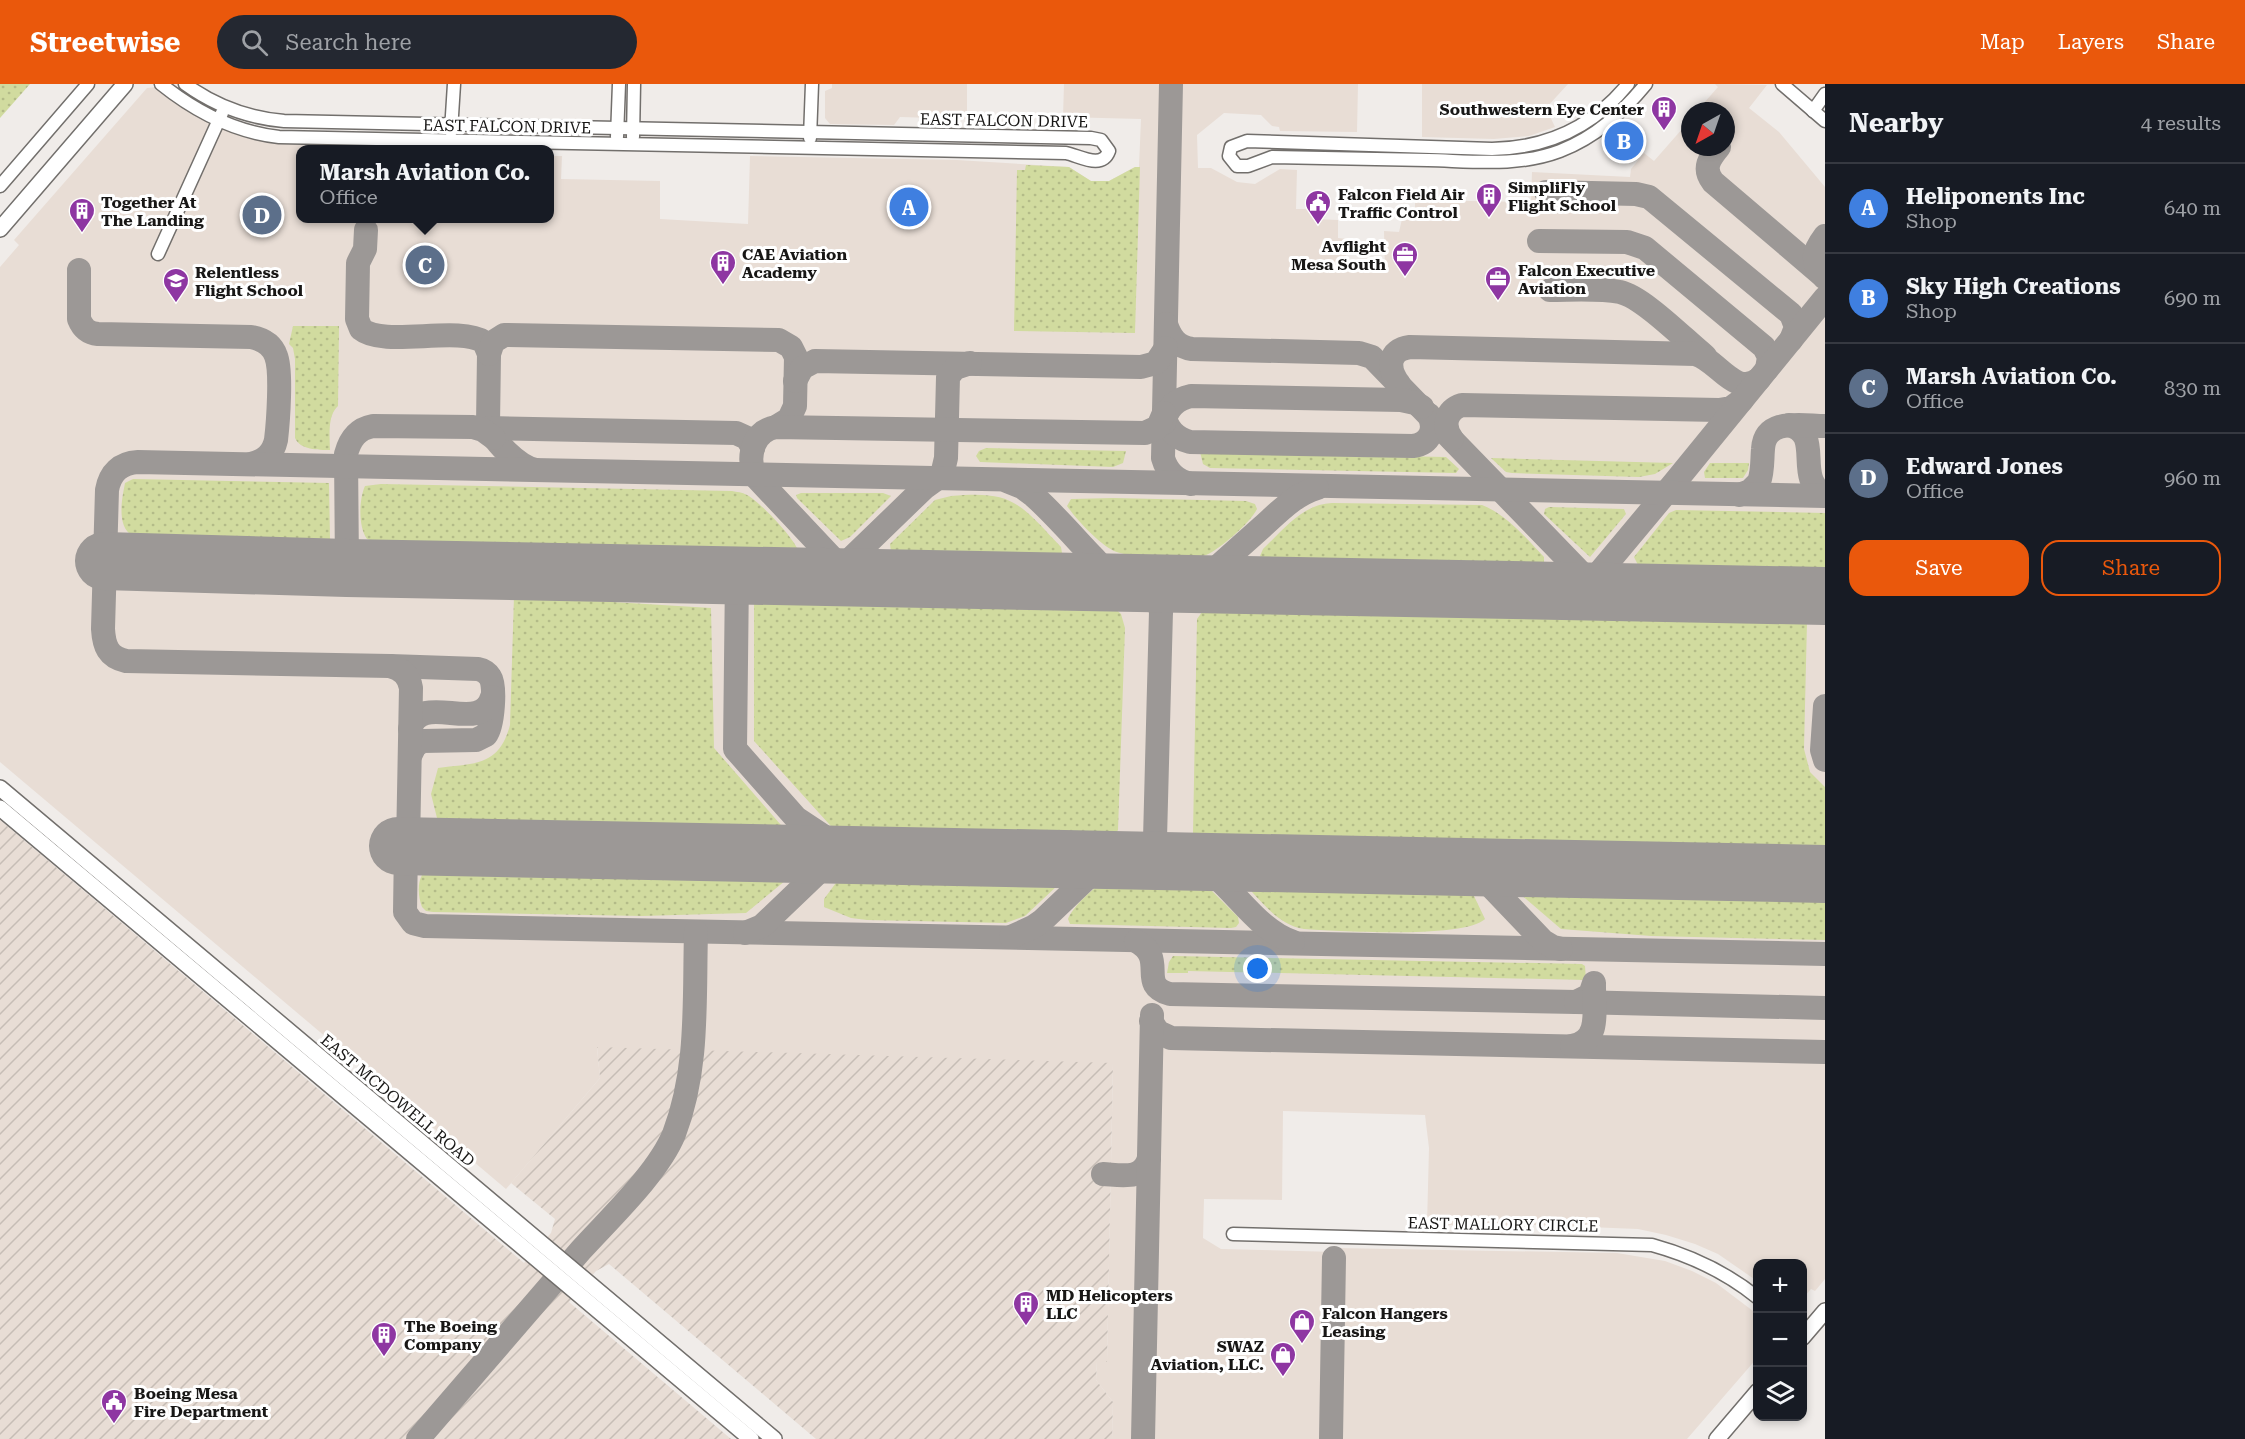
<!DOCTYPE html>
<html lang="en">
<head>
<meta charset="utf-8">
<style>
  :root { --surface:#171b24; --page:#242831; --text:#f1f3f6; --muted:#9ea1a6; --line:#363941; --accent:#ea580c }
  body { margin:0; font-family:"Roboto Serif",serif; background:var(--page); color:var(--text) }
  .controls { position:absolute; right:18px; bottom:18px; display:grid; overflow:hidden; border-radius:12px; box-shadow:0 3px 9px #0003 }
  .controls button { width:54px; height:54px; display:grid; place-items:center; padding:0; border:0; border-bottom:2px solid var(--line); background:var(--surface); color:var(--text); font:30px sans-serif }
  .compass { position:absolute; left:1681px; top:18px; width:54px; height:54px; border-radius:50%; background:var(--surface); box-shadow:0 3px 9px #0003; rotate:220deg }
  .you { position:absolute; left:1258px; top:885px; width:21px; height:21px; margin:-15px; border:4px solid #fff; border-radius:50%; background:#1a73e8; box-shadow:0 0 0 9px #1a73e833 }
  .badge { display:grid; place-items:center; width:39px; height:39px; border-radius:50%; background:var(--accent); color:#fff; font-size:20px; font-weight:700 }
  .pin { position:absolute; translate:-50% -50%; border:3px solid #fff; box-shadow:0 2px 6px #0006 }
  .popup { position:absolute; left:296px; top:61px; width:258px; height:78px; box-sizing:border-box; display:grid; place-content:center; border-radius:12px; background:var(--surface); filter:drop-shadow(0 2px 4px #0005); font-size:20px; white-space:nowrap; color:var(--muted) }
  .popup b { font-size:22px; color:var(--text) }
  .popup::after { content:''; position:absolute; left:50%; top:100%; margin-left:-12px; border:12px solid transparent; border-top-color:var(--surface) }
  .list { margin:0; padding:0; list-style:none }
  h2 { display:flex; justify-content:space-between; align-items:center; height:78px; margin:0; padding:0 24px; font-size:26px }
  h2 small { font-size:20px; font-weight:400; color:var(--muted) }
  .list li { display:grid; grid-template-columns:39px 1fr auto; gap:18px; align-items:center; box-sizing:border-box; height:90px; padding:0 24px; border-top:2px solid var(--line) }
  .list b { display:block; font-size:22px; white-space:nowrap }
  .list p { margin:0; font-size:20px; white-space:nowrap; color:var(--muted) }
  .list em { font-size:20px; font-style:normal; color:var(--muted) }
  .actions { display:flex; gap:12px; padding:18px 24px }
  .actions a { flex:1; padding:14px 0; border:2px solid var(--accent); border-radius:18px; text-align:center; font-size:21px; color:var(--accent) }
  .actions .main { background:var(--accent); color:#fff }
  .icon { flex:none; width:33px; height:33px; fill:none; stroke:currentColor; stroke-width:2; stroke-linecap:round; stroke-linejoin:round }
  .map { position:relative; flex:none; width:1825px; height:1355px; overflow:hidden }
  header { display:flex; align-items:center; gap:36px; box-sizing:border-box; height:84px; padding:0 30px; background:var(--accent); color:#fff }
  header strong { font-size:28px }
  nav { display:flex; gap:33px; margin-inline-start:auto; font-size:21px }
  .search { width:420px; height:54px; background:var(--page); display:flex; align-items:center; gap:15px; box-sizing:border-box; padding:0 21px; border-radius:33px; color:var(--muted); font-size:22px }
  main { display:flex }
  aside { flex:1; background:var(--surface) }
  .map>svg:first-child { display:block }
  .built { fill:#e8ddd5 }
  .industrial { fill:url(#industrial-furrows) }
  .grass { fill:url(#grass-dots) }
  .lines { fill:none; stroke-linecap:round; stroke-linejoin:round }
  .taxiway { stroke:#9c9896; stroke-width:24 }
  .runway { stroke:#9c9896; stroke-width:58 }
  .minor-casing { stroke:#726f6c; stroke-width:15 }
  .major-casing { stroke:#726f6c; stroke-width:18 }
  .minor { stroke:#fff; stroke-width:12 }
  .major { stroke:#fff; stroke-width:15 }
  .labels { text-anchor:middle; stroke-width:6; stroke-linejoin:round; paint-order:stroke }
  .poi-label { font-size:16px; font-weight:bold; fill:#181716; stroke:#fff; text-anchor:start }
  .street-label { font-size:16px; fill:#181716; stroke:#fff }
</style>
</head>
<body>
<header>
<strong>Streetwise</strong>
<div class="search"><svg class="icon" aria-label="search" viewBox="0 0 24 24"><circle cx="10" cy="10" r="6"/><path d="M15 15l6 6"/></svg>Search here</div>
<nav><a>Map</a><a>Layers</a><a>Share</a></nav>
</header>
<main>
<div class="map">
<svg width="1825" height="1355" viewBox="0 0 1825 1355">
  <defs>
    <pattern id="industrial-furrows" width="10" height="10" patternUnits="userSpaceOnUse" patternTransform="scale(1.5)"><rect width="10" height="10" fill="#e8ddd5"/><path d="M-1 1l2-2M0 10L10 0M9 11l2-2" fill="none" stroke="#c6bdb6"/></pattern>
    <pattern id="grass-dots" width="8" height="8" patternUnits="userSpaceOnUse" patternTransform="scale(1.5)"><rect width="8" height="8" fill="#d1db9f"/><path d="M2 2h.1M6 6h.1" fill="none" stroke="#b3bb88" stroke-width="1.8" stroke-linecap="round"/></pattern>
  </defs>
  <rect width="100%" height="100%" fill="#f0ece9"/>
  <g class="built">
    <path d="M832 0H967V35L900 33 894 41 830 40 825 34V7L832 4Z"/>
    <path d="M1064 0H1358L1357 48 1280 47 1279 43 1272 42 1261 31 1224 29 1197 51 1198 84H1211L1237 98 1255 100 1280 85 1297 86 1296 125H1308L1313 130V135L1338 136V154L1347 155 1345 186H1385L1384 147 1399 148 1402 135 1415 136V116L1531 118 1532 88 1630 93 1631 85 1644 69 1654 77 1690 36V63H1726V27H1697L1718 3 1715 0 1767 1 1749 24 1779 48 1825 103V1195L1815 1207 1811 1205 1803 1214 1802 1180H1758L1757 1197 1718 1170 1695 1160 1666 1151 1638 1145 1538 1141H1427L1429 1064 1425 1031 1283 1027 1282 1116 1204 1115 1203 1154 1221 1165 1336 1168V1164L1617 1169 1665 1177 1692 1187 1716 1199 1757 1230 1758 1273 1687 1355H1112L1113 1318 1096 1296 1097 1277H1107L1113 980 597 964 600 994 506 1105 0 678V183L19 161 14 156 147 4 157 3 182 23 229 47 304 58V62L319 63V65L300 66V134H550V72H562L561 95 660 97V135L748 140 750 72 957 76 1069 83 1091 97H1109L1135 83H1139L1141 35 1063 33Z"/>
    <path d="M1422 0H1568L1546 24 1555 43 1529 52 1494 55 1422 53Z"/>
  </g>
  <path class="industrial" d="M0 736 524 1179 551 1149 555 1135 511 1099 600 994 597 963 1113 979 1107 1278 1097 1277 1096 1296 1113 1318 1112 1355H816L609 1180 596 1187 569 1218 731 1355H0Z"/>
  <g class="grass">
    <path d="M0 0H30L0 34Z"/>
    <path d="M1026 81 1069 83 1091 97H1109L1135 83H1140L1135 249 1014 247 1017 86H1025Z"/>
    <path d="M293 242H339L338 322C327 332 330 352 330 366 318 366 300 366 295 354V275L293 264 289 260Z"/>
    <path d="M986 364 1126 367 1123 379 1113 383 980 378 976 372 979 367Z"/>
    <path d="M1200 368 1446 373 1459 385 1456 389 1210 384 1203 380Z"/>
    <path d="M1491 374 1673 379 1655 390 1639 393 1512 389 1506 388Z"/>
    <path d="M1710 379H1749L1748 386 1743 394H1705L1704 388Z"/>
    <path d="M133 395 329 399 330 455 133 452C116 443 122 415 125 399Z"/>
    <path d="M381 400 732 407C737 408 742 408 747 411 761 419 790 450 797 464L373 457 367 455C358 443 359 415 365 402Z"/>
    <path d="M801 409H883L891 412 850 453 841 457 797 414 796 411Z"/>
    <path d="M951 412C1014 406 1020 420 1061 463L1062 469 1058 470 891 468 890 460 935 416Z"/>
    <path d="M1113 414 1246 417 1255 420 1257 425C1250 439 1220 465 1206 471 1189 477 1129 474 1114 467 1099 460 1076 435 1067 422L1071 415Z"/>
    <path d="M1332 419 1482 421C1507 431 1526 454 1544 473V479L1542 480 1264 475 1260 472 1263 465C1284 445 1303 420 1332 419Z"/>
    <path d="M1549 423 1624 425 1626 430 1590 473 1544 430 1545 425Z"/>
    <path d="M1676 426 1825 429V485L1638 481 1634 473 1669 429Z"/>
    <path d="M514 512 711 524 714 664 787 748 465 742 437 734 431 710 438 684C474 679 499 683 510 641Z"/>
    <path d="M754 520 1112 522 1121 530 1125 544 1118 746 1113 752 1101 755 981 751 838 750 754 657Z"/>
    <path d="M1210 525 1807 538 1804 665 1810 688 1825 703V770L1200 756 1193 749 1197 535 1202 528Z"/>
    <path d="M432 783 790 791 791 792 746 829 642 832 433 828 426 827 422 823C417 810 416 788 432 783Z"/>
    <path d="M841 792 1051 796 1056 797 1058 801 1025 832 1006 839 867 836 851 834 824 823V815Z"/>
    <path d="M1106 797 1205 800 1238 833 1239 839 1236 843 1231 844 1070 840 1068 835C1071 825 1096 800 1106 797Z"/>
    <path d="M1252 801 1462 805 1474 812 1485 835C1465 855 1336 847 1304 845 1281 841 1268 825 1252 808Z"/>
    <path d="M1518 805 1825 811V856L1651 852 1561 845 1518 808Z"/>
    <path d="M1173 872 1582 880 1585 882 1586 896 1188 887V889H1167L1169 878Z"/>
  </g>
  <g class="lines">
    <g class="taxiway">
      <path d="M1171 0 1163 374C1167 388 1176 397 1191 400"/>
      <path d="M1719 63C1710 74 1702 84 1713 98L1821 190"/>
      <path d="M1546 108 1636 110 1649 113 1791 230 1796 243 1791 256"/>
      <path d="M366 146 365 165 358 179 357 235 361 245C384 264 458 241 484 258L489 270 488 340C491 356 519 383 536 386"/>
      <path d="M1539 157 1627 158 1645 164 1764 263 1769 273 1767 285"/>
      <path d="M79 186V235C83 245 88 249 98 250L251 253C262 255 272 260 276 272 282 287 278 339 276 356 273 370 264 377 251 380"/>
      <path d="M1824 193C1810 177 1813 168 1825 152"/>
      <path d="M1550 206C1572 206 1598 204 1620 208 1643 213 1685 256 1705 272"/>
      <path d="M1166 240C1170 253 1177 263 1192 265L1359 269 1372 273 1585 493 1594 501 1619 507"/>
      <path d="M489 270 493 258 504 251 779 256 791 263 796 273 795 322 789 335 776 343"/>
      <path d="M795 297 802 284 815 277 1141 283 1156 279 1166 264"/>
      <path d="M1399 300C1387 284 1388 266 1410 263L1695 270C1717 275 1735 314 1759 295"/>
      <path d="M1164 329C1166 344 1175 354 1190 358L1413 362C1430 360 1436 345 1429 331"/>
      <path d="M1164 339C1167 324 1176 315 1191 312L1401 316 1415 319 1422 323"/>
      <path d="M1789 341C1825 350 1793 394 1825 411"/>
      <path d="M489 344 736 349 747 354 753 364"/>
      <path d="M1452 355C1442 342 1446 326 1462 321L1719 326 1731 324 1742 316"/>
      <path d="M1007 397 1022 403 1034 412C1055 431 1073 452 1092 472 1100 480 1109 492 1120 497 1141 508 1151 493 1161 527"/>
      <path d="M1739 411 1750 407 1759 398C1763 387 1762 376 1763 365 1765 333 1802 342 1825 342"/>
      <path d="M347 484 346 370C350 355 357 345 373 342L473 343 483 346 494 354"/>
      <path d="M737 491 735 665 796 734 852 771"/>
      <path d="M833 492 924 404 942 391 946 374 948 293 955 284 970 279"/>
      <path d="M850 493 754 391C747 370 754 347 776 343L1145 349 1158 343 1164 329"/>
      <path d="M1564 506 1579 503 1594 495 1675 398 1825 214"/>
      <path d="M390 582 478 585C483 586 487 588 490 593 496 602 493 642 486 651L476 656 422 657 415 662 410 672"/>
      <path d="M1825 622 1822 666 1825 676"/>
      <path d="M410 645C421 606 481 652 492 613"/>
      <path d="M1155 755 1164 769 1182 777"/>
      <path d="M406 762 405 828 413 839 425 842 1825 870"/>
      <path d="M408 762 411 604C409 592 402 585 390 582L126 577C108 573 104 562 103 545L107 406C110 389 120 379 138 378L1825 412"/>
      <path d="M1125 776C1140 772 1147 769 1155 755L1161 527C1170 493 1187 510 1205 494 1224 477 1242 461 1261 444 1278 429 1294 411 1317 404"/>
      <path d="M1196 778C1232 799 1254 845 1293 858"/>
      <path d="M1457 783 1479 790 1543 857 1553 863 1561 865"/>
      <path d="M745 849 762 842 830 777 852 771"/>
      <path d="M1011 853 1033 843 1043 836 1106 776"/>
      <path d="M1136 857C1169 875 1136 901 1170 910L1576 918 1590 911 1594 899"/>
      <path d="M1576 918 1825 924"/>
      <path d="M1151 937 1158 948 1171 954 1825 968"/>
      <path d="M1572 962C1601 958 1594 925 1594 903"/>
      <path d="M1103 1090C1121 1091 1143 1097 1149 1074"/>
      <path d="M418 1355C472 1292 526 1229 581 1166 610 1134 658 1089 674 1050 699 985 694 916 696 848"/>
      <path d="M1143 1355 1152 931"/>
      <path d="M1331 1355 1334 1174"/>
    </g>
    <g class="runway">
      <path d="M104 477 347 484 1825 512"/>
      <path d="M398 762 1825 790"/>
    </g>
    <defs>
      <g id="minor">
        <path d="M161 0C196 28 234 48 279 53L1066 69C1080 72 1102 86 1109 67L1101 56 1091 54 284 37C248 34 214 21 185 0"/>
        <path d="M1628 0C1593 43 1547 64 1492 65L1247 57 1231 63 1229 72 1237 82H1248L1272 73C1324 74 1376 75 1428 76 1472 77 1518 83 1560 67 1596 53 1622 29 1646 0"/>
        <path d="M1782 0 1825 37"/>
        <path d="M1813 27 1825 10"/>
        <path d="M451 47 454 0"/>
        <path d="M617 53 619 0"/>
        <path d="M633 53 634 0"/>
        <path d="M810 54 812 0"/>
        <path d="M0 102 88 0"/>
        <path d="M158 170 222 29"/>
        <path d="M1233 1150 1652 1161C1692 1172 1726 1188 1758 1214"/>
      </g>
      <g id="major">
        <path d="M0 145 125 0"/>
        <path d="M0 704 774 1355"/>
        <path d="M0 724 751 1355"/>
        <path d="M1802 1254 1825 1227"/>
        <path d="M1717 1355 1758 1307"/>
      </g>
    </defs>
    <use href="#minor" class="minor-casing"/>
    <use href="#major" class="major-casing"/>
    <use href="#minor" class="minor"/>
    <use href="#major" class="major"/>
  </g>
  <defs>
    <symbol id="building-pin" viewBox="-11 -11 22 30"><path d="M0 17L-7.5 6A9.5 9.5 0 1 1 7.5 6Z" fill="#8e36a2" stroke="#fff"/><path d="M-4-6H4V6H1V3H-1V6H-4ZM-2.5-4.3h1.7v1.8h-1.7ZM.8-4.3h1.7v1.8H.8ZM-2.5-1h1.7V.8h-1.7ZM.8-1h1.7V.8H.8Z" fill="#fff"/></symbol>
    <symbol id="civic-pin" viewBox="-11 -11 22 30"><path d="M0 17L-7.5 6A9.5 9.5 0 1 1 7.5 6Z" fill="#8e36a2" stroke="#fff"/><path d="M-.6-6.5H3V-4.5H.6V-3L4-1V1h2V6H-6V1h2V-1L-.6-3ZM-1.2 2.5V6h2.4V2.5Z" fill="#fff"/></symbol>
    <symbol id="office-pin" viewBox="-11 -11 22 30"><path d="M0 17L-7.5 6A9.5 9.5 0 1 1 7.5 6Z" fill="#8e36a2" stroke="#fff"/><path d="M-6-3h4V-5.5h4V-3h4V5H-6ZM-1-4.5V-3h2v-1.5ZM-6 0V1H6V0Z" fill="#fff"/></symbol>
    <symbol id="school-pin" viewBox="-11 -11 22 30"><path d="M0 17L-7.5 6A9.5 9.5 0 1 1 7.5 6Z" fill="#8e36a2" stroke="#fff"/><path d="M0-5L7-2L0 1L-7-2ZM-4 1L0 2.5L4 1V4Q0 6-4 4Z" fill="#fff"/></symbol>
    <symbol id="shop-pin" viewBox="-11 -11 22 30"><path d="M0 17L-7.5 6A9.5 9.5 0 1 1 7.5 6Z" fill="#8e36a2" stroke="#fff"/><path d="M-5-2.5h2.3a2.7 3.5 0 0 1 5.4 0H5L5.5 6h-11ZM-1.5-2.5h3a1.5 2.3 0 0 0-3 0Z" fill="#fff"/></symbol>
  </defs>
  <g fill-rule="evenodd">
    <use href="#building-pin" x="1649" y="10" width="30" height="40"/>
    <use href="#building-pin" x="1474" y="97" width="30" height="40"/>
    <use href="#civic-pin" x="1303" y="104" width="30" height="40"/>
    <use href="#building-pin" x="67" y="112" width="30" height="40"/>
    <use href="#office-pin" x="1390" y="156" width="30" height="40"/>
    <use href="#building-pin" x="708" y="164" width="30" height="40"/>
    <use href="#office-pin" x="1483" y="180" width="30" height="40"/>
    <use href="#school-pin" x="161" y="182" width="30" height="40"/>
    <use href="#building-pin" x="1011" y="1205" width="30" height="40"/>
    <use href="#shop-pin" x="1287" y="1223" width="30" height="40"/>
    <use href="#building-pin" x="369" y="1236" width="30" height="40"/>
    <use href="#shop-pin" x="1268" y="1256" width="30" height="40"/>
    <use href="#civic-pin" x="99" y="1303" width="30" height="40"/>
  </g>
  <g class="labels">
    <g class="poi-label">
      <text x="1644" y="31" text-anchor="end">Southwestern Eye Center</text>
      <text x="1508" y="109">SimpliFly<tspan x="1508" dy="18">Flight School</tspan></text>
      <text x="1338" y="116">Falcon Field Air<tspan x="1338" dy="18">Traffic Control</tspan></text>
      <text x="101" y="124">Together At<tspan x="101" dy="18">The Landing</tspan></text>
      <text x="1386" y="168" text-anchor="end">Avflight<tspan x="1386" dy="18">Mesa South</tspan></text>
      <text x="742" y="176">CAE Aviation<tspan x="742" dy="18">Academy</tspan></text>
      <text x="1518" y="192">Falcon Executive<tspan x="1518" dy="18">Aviation</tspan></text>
      <text x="195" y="194">Relentless<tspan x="195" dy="18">Flight School</tspan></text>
      <text x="1046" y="1217">MD Helicopters<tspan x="1046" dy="18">LLC</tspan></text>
      <text x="1322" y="1235">Falcon Hangers<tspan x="1322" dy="18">Leasing</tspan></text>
      <text x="404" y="1248">The Boeing<tspan x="404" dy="18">Company</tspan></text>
      <text x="1264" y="1268" text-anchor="end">SWAZ<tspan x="1264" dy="18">Aviation, LLC.</tspan></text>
      <text x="134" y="1315">Boeing Mesa<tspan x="134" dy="18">Fire Department</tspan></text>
    </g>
    <g class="street-label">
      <text transform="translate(1004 36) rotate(1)" y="6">EAST FALCON DRIVE</text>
      <text transform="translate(507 42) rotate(1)" y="6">EAST FALCON DRIVE</text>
      <text transform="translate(398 1016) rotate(40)" y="6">EAST MCDOWELL ROAD</text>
      <text transform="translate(1503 1140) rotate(1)" y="6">EAST MALLORY CIRCLE</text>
    </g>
  </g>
</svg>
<div class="controls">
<button>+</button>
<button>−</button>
<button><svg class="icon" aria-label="layers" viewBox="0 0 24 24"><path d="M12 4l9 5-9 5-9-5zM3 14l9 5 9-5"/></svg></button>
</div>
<svg class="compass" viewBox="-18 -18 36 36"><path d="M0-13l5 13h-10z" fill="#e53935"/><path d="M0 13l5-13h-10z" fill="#9ea1a6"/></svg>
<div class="you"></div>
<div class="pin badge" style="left:909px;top:123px;background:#3f7fe0">A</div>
<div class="pin badge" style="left:1624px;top:57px;background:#3f7fe0">B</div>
<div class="pin badge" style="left:425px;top:181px;background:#5c6f8a">C</div>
<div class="popup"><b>Marsh Aviation Co.</b>Office</div>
<div class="pin badge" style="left:262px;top:131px;background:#5c6f8a">D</div>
</div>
<aside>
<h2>Nearby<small>4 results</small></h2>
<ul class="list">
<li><span class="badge" style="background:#3f7fe0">A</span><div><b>Heliponents Inc</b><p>Shop</p></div><em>640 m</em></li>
<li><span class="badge" style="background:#3f7fe0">B</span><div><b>Sky High Creations</b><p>Shop</p></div><em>690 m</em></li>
<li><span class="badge" style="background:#5c6f8a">C</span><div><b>Marsh Aviation Co.</b><p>Office</p></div><em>830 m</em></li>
<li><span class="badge" style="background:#5c6f8a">D</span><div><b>Edward Jones</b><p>Office</p></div><em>960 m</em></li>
</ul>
<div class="actions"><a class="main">Save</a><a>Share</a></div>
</aside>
</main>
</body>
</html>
